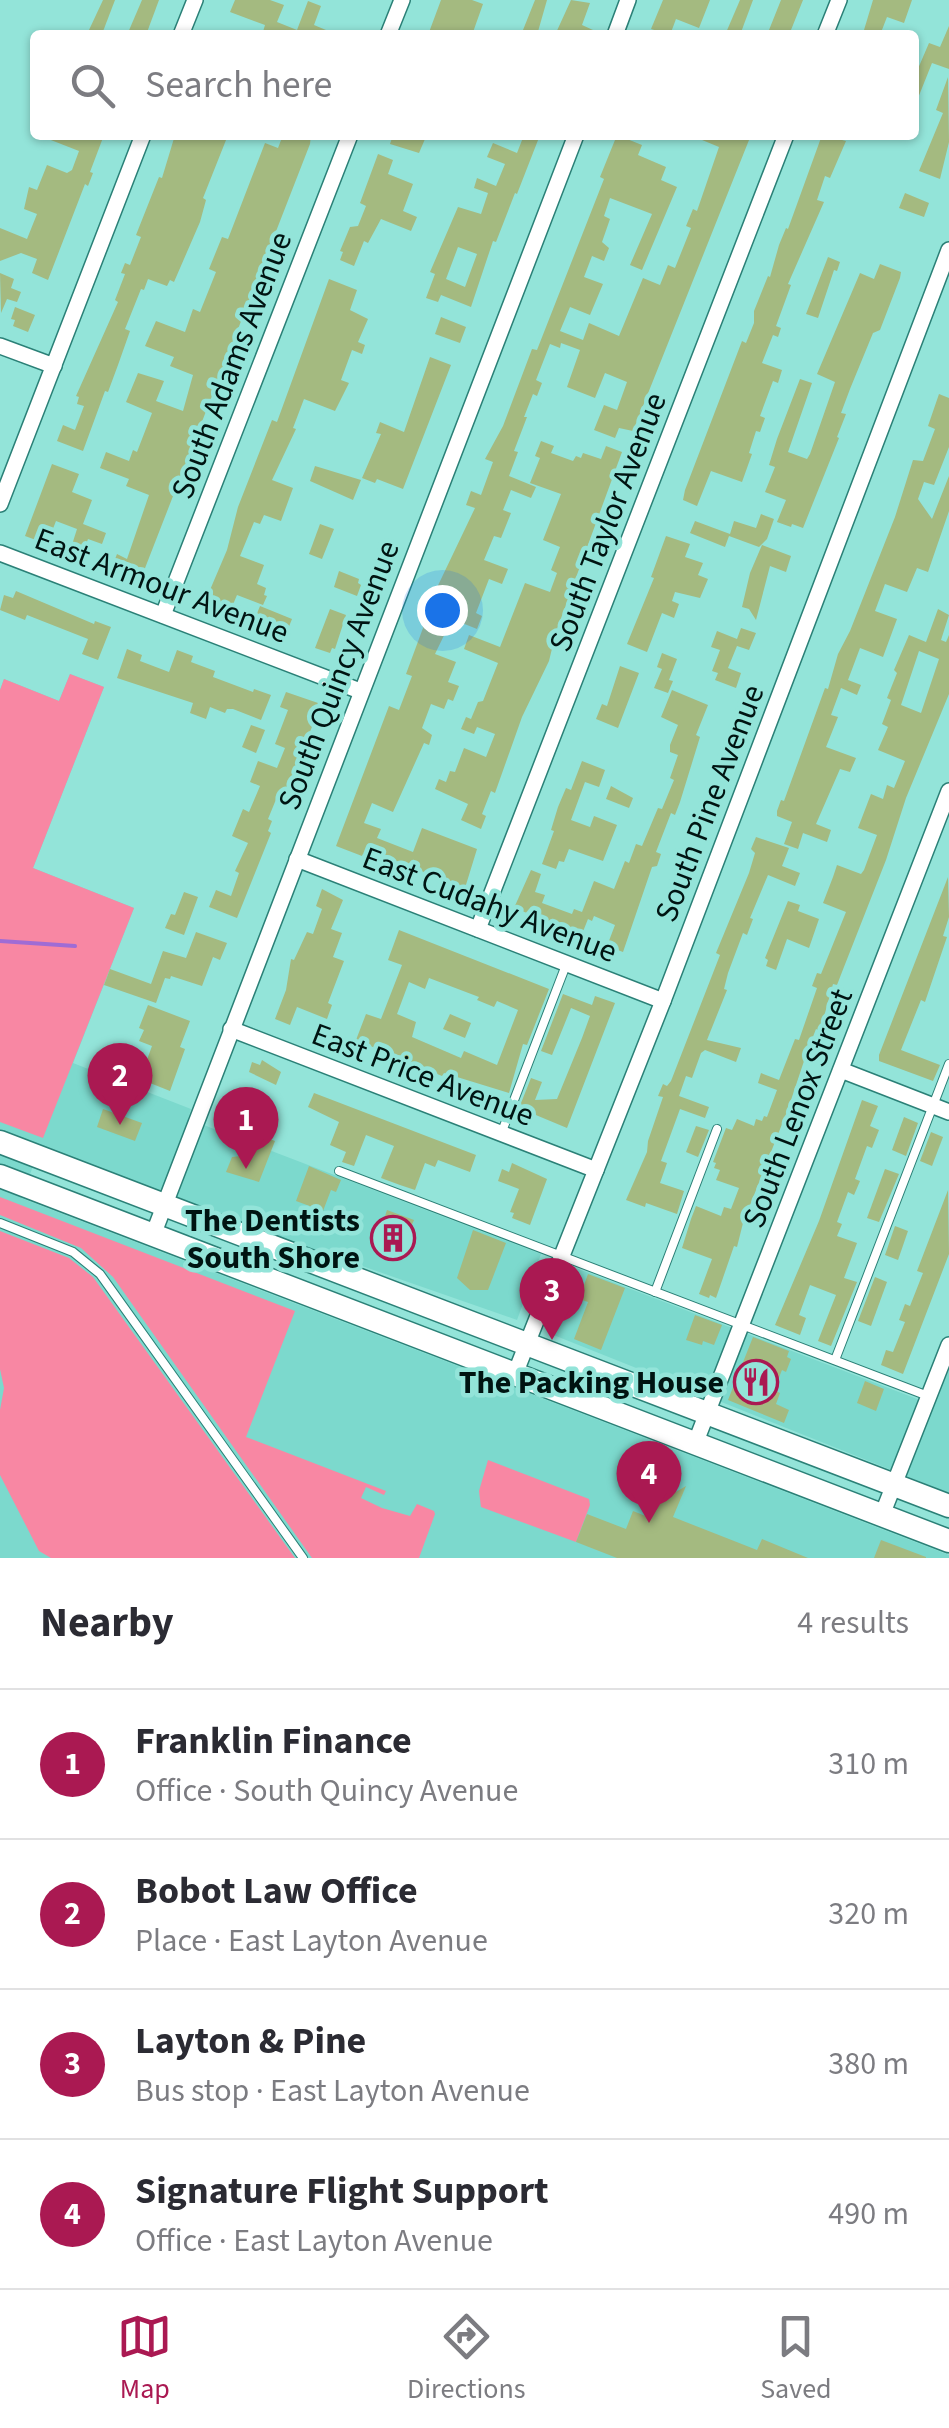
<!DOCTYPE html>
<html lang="en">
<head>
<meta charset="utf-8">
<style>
  :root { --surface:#fff; --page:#f2f2f3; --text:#2b2b33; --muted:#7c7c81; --line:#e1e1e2; --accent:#aa1952 }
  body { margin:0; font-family:"Source Sans 3",sans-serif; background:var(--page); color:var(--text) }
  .you { position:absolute; left:442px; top:610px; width:35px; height:35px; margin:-25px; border:8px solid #fff; border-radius:50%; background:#1a73e8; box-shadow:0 0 0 15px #1a73e833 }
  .badge { display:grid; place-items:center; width:65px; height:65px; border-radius:50%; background:var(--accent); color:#fff; font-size:32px; font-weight:700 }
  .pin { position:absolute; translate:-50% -82px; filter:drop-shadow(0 2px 5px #0008) }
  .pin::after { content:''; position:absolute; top:52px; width:35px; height:30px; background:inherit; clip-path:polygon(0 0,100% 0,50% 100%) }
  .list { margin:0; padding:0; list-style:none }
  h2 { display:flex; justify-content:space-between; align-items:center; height:130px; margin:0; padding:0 40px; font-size:42px }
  h2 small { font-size:32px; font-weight:400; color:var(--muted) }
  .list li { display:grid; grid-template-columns:65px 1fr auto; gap:30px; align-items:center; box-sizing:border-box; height:150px; padding:0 40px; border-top:2px solid var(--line) }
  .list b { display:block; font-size:38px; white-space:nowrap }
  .list p { margin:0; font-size:32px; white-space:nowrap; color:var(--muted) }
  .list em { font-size:32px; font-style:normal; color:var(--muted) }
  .icon { flex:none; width:55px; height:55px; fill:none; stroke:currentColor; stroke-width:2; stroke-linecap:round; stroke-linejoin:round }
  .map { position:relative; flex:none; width:949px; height:1558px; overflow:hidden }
  .search { position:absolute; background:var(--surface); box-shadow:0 2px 8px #0004; left:30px; right:30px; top:30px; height:110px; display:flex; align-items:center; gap:25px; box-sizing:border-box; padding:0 35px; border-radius:10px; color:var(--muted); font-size:38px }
  .sheet { height:730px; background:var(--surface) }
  nav { display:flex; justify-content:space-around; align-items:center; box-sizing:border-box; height:140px; border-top:2px solid var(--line); background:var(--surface); font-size:28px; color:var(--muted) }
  nav a { display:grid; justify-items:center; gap:5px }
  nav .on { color:var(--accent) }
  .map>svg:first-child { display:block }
  .built { fill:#7cd9cd }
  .green { fill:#f887a3 }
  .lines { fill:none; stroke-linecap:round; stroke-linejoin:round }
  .stream { stroke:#9f6cd5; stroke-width:4 }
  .building { fill:#a4ba80; fill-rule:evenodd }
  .lane-casing { stroke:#2b8077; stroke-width:10 }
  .street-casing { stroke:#2b8077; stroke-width:18 }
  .secondary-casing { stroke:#2b8077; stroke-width:25 }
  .lane { stroke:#fff; stroke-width:8 }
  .street { stroke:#fff; stroke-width:15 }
  .secondary { stroke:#fff; stroke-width:22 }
  .labels { text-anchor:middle; stroke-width:9; stroke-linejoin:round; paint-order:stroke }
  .street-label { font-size:32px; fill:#001412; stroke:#93e4d9 }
  .poi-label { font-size:32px; font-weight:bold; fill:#001412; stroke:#93e4d9; text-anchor:end }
</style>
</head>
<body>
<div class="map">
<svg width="949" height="1558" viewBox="0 0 949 1558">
  <rect width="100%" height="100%" fill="#93e4d9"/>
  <g class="built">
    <path d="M70 674 104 687 33 868 134 908 73 1063 191 1109 188 1119 541 1254 517 1320 299 1244 41 1145 21 1198 949 1555V1558H0V690L4 679 59 701Z"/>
    <path d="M576 1268 933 1405 949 1370V1493L551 1334Z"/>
  </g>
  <g class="green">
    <path d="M70 674 104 687 33 868 134 908 43 1138 0 1122V690L4 679 59 701Z"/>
    <path d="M0 1197 295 1311 246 1437 386 1491 384 1495 366 1487 361 1498 382 1508 410 1516 417 1504 434 1511 435 1514 419 1558H312L113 1277 81 1248 0 1215Z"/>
    <path d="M0 1231 69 1258 93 1277 295 1558H51L39 1551 0 1475V1410L4 1388 0 1369Z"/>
    <path d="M488 1460 589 1499 590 1505 576 1542 481 1507 479 1491Z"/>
  </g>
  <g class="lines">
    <path class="stream" d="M0 941 75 946"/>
  </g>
  <g class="building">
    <path d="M103 0H115L102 34 89 30Z"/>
    <path d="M142 0H159L146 35H127Z"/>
    <path d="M235 0H270L284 5 277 22 297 30 308 1 321 6 314 25 338 35H262L265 25 230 12Z"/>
    <path d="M441 0H472L483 4 472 35 452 31 450 35H428Z"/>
    <path d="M535 0H547L537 35 523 30Z"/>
    <path d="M571 0 590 3 582 25 604 35H555Z"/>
    <path d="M663 0H710L699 28 676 19 670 35 651 29Z"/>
    <path d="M740 0H753L740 35H725Z"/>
    <path d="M781 0H803L789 35H767Z"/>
    <path d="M873 0H912L904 23 887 17 880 35 864 30Z"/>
    <path d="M949 26V69L932 63 914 108V70L917 71 929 43 940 47Z"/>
    <path d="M948 77 949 142 940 179 919 171 943 113 936 110Z"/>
    <path d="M38 135H104L90 172 93 173 88 186 85 184 48 280 32 273 37 259 21 253 0 261V228L27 239 37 214 24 209 29 187 37 190 47 165 67 173 72 170 79 151Z"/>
    <path d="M175 135H228L203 198 206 200 200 222 174 282 170 280 167 286 148 279 144 290 141 289 125 329 130 331 118 365 108 392 105 391 83 451 57 441 63 425 75 430 84 406 77 404 79 397 76 396 118 302 115 300 125 274 121 273 125 263 130 265 141 237 136 235 159 177 162 178Z"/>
    <path d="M283 135H311L310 144 140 581 111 570 117 554 127 559 149 495 126 486 129 479 100 468 106 452 129 461 133 450 137 452 152 413 126 402 138 373 164 381 156 401 183 411 193 375 170 366 174 357 145 346 156 321 185 332 193 309 200 312 216 272 209 269 222 237 228 239 265 143 278 148Z"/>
    <path d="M393 135H415L425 139 419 153 390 144Z"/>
    <path d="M524 135H540L517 194 515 193 496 242 493 241 471 307 441 295 438 302 426 298 435 274 430 272 458 207 481 214 488 193 474 188 477 178 496 186 505 164 487 157 493 143 517 153ZM458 247 477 254 465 287 446 279Z"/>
    <path d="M617 135 642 145 638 155 666 167 661 180 677 187 642 270 630 265 652 214 610 198 604 216 610 219 602 242 609 248 604 261 592 256 584 277 603 284 590 315 570 307 560 331 583 340 589 323 619 336 643 278 660 285 668 265 675 268 691 228 686 226 693 209 697 211 719 147 690 135H751L633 431 619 428 615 438 594 430 604 405 617 410 627 382 605 373 595 398 567 387 580 350 561 343 560 348 550 344 536 380 542 383 537 396 533 394 524 417H527L514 451 518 452 509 476 536 487 531 498 511 490 503 510 511 513 501 538 494 536 484 560 508 569 502 584 489 579 476 613 482 616 477 629 452 619 435 654 456 662 448 682 459 686 453 701 448 699 444 709 431 704 422 728 432 735 429 745 424 743 393 812 372 803 364 823 381 829 377 838 413 852 422 828 477 849 465 888 398 862H384L363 854 362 856 336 846 389 706 399 710 412 676 406 674 423 628 421 621 475 508 466 505 471 491 481 495 493 462 485 459 503 426 532 349 537 350 604 179 600 177Z"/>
    <path d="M822 135 846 141 830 178 825 176 817 200 824 202 788 284 791 285 776 326 781 328 778 337 773 335 762 363 782 370 778 383 773 381 760 416 765 418 760 432 756 431 749 453 752 454 742 482 711 471 697 506 683 500 685 490 742 341 746 343 754 323V311L768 276 770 277 779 245 786 228 788 229Z"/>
    <path d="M378 154 393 160 388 174 413 184 403 211 417 217 411 231 381 219 368 243 364 241 354 266 340 260 343 252 340 251 350 227 358 226 366 206 360 203Z"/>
    <path d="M905 193 929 203 924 217 899 208Z"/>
    <path d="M828 257 840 262 837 271 834 270 818 318 806 314Z"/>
    <path d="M880 264 901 272 900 278 880 330 873 333 850 389 841 413 846 414 837 437 839 438 803 528 792 524 791 527 777 522 786 500 765 492 775 467 769 465 777 439 800 379 812 383 788 452 807 459 810 454 835 382 817 374 860 273 874 279Z"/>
    <path d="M0 273 14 279 11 288 21 292 17 302 7 299 1 313Z"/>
    <path d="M329 279 357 290 350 310 368 319 358 342 365 345 362 354 352 350 341 380 349 383 335 411 304 399 293 428 296 429 272 480 293 488 281 521 264 515 260 524 254 522 240 556 264 565 257 584 266 588 264 595 267 596 263 605 237 595 229 614 204 604 227 550 238 507 272 420 277 422Z"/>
    <path d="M15 307 35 315 28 332 13 326 15 320 11 319Z"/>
    <path d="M441 317 466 327 460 343 435 334Z"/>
    <path d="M430 357 451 365 403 489 377 479 375 483 362 478 381 434 376 433 380 422 404 432Z"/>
    <path d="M939 394 949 398V447L934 485 924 482 918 499 932 519 949 476V511L928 572 917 568 907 592 885 584 875 611 897 619 883 657 860 648 848 680 861 685 857 695 841 688 831 715 838 717 826 747 856 758 850 772 840 769 816 824 831 830 827 842 803 833 798 849 784 844 792 822 777 816V811L781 800 784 801 825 688 828 689 838 654 850 631 895 517 913 460 923 461 935 429 928 426Z"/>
    <path d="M541 441 554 446 551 453 573 461 576 456 581 458 583 453 601 459 606 446 622 452 556 632 549 661 522 717 495 793 491 791 482 814 486 816 481 829 461 820 468 804 435 789 439 779 446 782 450 771 455 772 464 748 486 757 495 734 477 727 474 734 461 729 466 717 471 719 478 702 483 701 498 663 464 649 469 635 500 647 525 583 550 592 557 573 551 570 560 547 543 540 561 494 530 483 540 458 535 456Z"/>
    <path d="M52 464 79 474 72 492 92 500 83 524 106 533 102 544 88 539 82 555 70 551 77 529 56 521 47 544 25 536Z"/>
    <path d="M315 466 361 480 353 500 310 481Z"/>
    <path d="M761 514 774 519 767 539 759 547 729 536 725 547 690 533 695 521 730 534 734 521 756 528Z"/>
    <path d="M320 524 334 529 322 559 309 554Z"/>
    <path d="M666 536 690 544 685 557 703 563 698 575 708 579 700 598 675 592 672 601 679 604 674 618 662 613 647 652 627 644 654 578 651 577Z"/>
    <path d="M762 545 791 556 786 572 770 566 756 620 749 609 742 607 750 573Z"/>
    <path d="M339 571 359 579 358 583 361 585 357 596 334 587Z"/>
    <path d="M16 591 94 624 95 621 111 627 98 660 82 654 88 639 27 615 25 620 0 610 4 595 13 598Z"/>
    <path d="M260 606 292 619 286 634 254 621Z"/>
    <path d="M330 609 346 615 335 649 332 648 330 653 315 648Z"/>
    <path d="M938 609 949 615 941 640 946 642 949 635V694L906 798 886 860 842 972 837 985 833 984 820 1031 816 1029 807 1052 788 1109 743 1223 737 1247 734 1246 716 1298 710 1295 709 1298 699 1294 712 1259 682 1248 691 1219 696 1206 721 1216 724 1207 731 1209 739 1188 716 1180 720 1170 714 1168 716 1163 713 1162 726 1128 732 1130 737 1119 754 1126 756 1119 762 1121 764 1116 767 1117 777 1090 758 1083 761 1073 779 1080 795 1039 799 1040 817 988 812 986 817 973 821 974 846 912 823 903 833 877 837 865 861 874 864 870 877 835 858 828 871 794 883 799 887 785 894 788 905 761 878 750 888 727 882 724 891 700 887 698 897 673 894 670 909 635 926 642ZM919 651 939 659 921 713 901 705Z"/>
    <path d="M741 628 756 633 749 650 737 646 728 668 741 673 736 688 715 680 718 673 712 671 720 650 711 647 717 631 737 639Z"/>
    <path d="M127 649 142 655 140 661 169 672 177 650 193 656 191 662 215 671 213 677 253 692 254 689 271 695 261 720 233 709H227L225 713 210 707 206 719 190 713 193 703 117 678Z"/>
    <path d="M662 653 677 659 669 680 673 681 668 693 654 688 662 669 657 667Z"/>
    <path d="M620 666 639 673 618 728 596 719 602 704 607 706Z"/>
    <path d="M672 690 708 705 696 735 700 737 680 802 675 815 671 813 656 852 661 854 657 866 652 867 623 952 607 946 615 925 594 916 592 921 588 919 582 934 514 908 531 870 541 874 535 892 545 895 542 903 572 914 574 909 582 912 594 881 614 889 625 861 629 863 636 844 642 846 658 808 662 809 674 780 670 778 678 755 670 752V745L678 725 661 717Z"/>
    <path d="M286 692 321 704 283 800 277 797 268 819 272 821 268 831 271 833 237 918 209 907 216 890 231 896 239 873 235 871 248 843 232 836 243 809 249 812 260 786 250 782 258 761 277 768 285 748 275 744 288 710 280 707Z"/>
    <path d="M251 725 265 730 256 753 242 747Z"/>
    <path d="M582 761 605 770 599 787 585 782 571 820 590 827 594 816 617 825 603 861 569 849 564 862 559 861 556 869 542 864 554 831 551 830 558 807 566 788 571 790Z"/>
    <path d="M611 786 633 798 629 808 606 799Z"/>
    <path d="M756 837 789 848 782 866 800 873 795 886 768 875 750 918 753 919 747 935 743 933 728 973 724 989 727 990 707 1040 741 1048 736 1062 705 1050 701 1053 692 1078 686 1076 679 1096 709 1107 705 1118 680 1109 661 1161 667 1163 660 1183 684 1191 677 1214 646 1203 645 1207 626 1200 647 1152 648 1141 663 1097 658 1096 663 1084 667 1086 671 1081 720 955 716 953 749 873 755 853 751 849Z"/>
    <path d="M948 877 949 917 943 936 947 937 925 1002 921 1000 901 1050 940 1065 933 1081 879 1061V1055Z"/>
    <path d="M322 889 343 900 331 929 342 933 333 957 344 961 328 1003 332 1005 327 1019 297 1007 290 1025 275 1019 286 990 291 959 294 960 307 932 313 934 322 909 316 906Z"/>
    <path d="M184 892 198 897 184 935 165 928 171 914 175 915Z"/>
    <path d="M788 901 800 905 798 911 819 919 809 948 787 939 776 970 766 966 768 960 765 958Z"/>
    <path d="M399 930 549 989 527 1045 523 1044 509 1093 444 1073 442 1076 356 1040 366 1014 381 1019 402 965 388 960ZM429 978 479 997 477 1000 494 1007 497 1001 518 1010 497 1065 464 1051 461 1058 412 1037 416 1022 397 1014 409 982 425 989Z"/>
    <path d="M196 932 227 943 220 960 213 957 202 986 171 976 170 979 165 978 156 1003 104 985 110 969 151 984 163 951 186 958Z"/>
    <path d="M563 994 592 1005 595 996 615 1003 567 1128 519 1108 531 1078 542 1082 535 1100 557 1099 582 1038 590 1016 571 1008 552 1055 541 1051Z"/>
    <path d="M148 1005 190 1021 180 1047 185 1049 170 1091 140 1079 152 1046 139 1041 144 1030 139 1028Z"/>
    <path d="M450 1014 471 1023 465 1038 443 1029Z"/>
    <path d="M262 1060 281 1072 276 1085 249 1072 252 1062 260 1065Z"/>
    <path d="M314 1093 476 1155 470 1172 438 1160 435 1167 425 1163 415 1190 400 1185 381 1178 394 1146 366 1135 354 1166 342 1162 346 1152 330 1145 339 1122 308 1107Z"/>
    <path d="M862 1100 878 1106 870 1126 879 1130 872 1148 867 1146 855 1179 860 1181 854 1195 848 1192 837 1222 842 1224 837 1236 857 1243 844 1278 857 1282 831 1346 818 1341 836 1295 810 1285 799 1315 806 1318 800 1335 775 1325 819 1221Z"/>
    <path d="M103 1109 142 1123 135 1141 97 1127Z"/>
    <path d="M233 1113 261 1122 259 1135 275 1141 259 1182 226 1172 232 1157 241 1156 249 1136 229 1125Z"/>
    <path d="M904 1117 918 1123 906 1156 892 1150Z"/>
    <path d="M696 1126 709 1130 698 1157 686 1152Z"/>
    <path d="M931 1132 943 1137 932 1166 920 1161Z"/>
    <path d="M512 1163 547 1179 530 1225 512 1218 514 1213 510 1212 519 1189 498 1181 502 1169 509 1172Z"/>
    <path d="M309 1166 341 1180 336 1192 331 1190 323 1211 296 1201Z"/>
    <path d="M885 1169 899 1174 879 1222 867 1218Z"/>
    <path d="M948 1190 949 1254 903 1374 881 1365 886 1350 893 1352 905 1322 899 1320 905 1304 910 1306 923 1273 917 1271Z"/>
    <path d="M387 1210 414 1220 398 1255 375 1246Z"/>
    <path d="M895 1226 908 1231 898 1260 885 1255Z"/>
    <path d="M473 1230 506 1243 488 1290H470L457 1278Z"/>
    <path d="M588 1274 625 1288 601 1350 574 1339 588 1302 579 1299Z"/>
    <path d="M875 1277 887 1282 871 1326 858 1321Z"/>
    <path d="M695 1315 722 1325 714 1345 703 1341 702 1345 686 1340Z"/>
    <path d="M753 1337 789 1351 787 1357 791 1359 786 1372 782 1370 774 1390 780 1393 776 1404 789 1410 784 1423 728 1400Z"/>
    <path d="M865 1381 884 1389 876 1411 857 1403Z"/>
    <path d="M686 1486 673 1517 757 1550 762 1539 808 1558H617L576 1542 587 1514 626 1529 633 1511 648 1517 664 1499Z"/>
    <path d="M881 1540 926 1557V1558H874Z"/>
  </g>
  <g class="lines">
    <defs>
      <g id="lane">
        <path d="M501 1134 566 965"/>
        <path d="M339 1171 928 1396"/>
        <path d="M0 1223 73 1252 100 1274 303 1558"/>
        <path d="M655 1292 717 1129"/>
        <path d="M835 1360 949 1064"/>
      </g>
      <g id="street">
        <path d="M181 35 195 0"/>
        <path d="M388 35 402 0"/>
        <path d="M615 35 628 0"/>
        <path d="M825 35 839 0"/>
        <path d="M0 346 54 366"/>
        <path d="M0 504 143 135"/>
        <path d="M0 553 360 691"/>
        <path d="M163 615 350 135"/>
        <path d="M297 859 663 1001"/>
        <path d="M478 929 786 135"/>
        <path d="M231 1029 596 1170"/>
        <path d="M841 1070 949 1112"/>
        <path d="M153 1235 576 135"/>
        <path d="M515 1374 663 1001 949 250"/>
        <path d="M695 1444 949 791"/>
        <path d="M882 1515 949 1345"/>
      </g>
      <g id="secondary">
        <path d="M0 1142 949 1506"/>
        <path d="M0 1176 949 1541"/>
      </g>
    </defs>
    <use href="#lane" class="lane-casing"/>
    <use href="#street" class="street-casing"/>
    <use href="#secondary" class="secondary-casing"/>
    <use href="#lane" class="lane"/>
    <use href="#street" class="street"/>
    <use href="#secondary" class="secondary"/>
  </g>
  <defs>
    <symbol id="building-ring" viewBox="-11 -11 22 22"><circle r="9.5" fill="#93e4d9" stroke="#aa1952" stroke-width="1.5"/><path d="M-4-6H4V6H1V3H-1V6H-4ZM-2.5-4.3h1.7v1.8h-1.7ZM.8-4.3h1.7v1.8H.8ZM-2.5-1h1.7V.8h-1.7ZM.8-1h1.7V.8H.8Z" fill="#aa1952"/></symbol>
    <symbol id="restaurant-ring" viewBox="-11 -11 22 22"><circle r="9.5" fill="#93e4d9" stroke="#aa1952" stroke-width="1.5"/><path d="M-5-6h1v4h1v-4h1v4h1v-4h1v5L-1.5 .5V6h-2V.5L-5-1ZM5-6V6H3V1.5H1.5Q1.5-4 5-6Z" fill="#aa1952"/></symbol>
  </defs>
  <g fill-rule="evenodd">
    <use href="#building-ring" x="368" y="1213" width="50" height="50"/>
    <use href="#restaurant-ring" x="731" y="1357" width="50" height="50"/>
  </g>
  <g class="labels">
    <g class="street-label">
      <text transform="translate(231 365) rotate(-69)" y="11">South Adams Avenue</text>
      <text transform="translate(607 522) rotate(-69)" y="11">South Taylor Avenue</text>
      <text transform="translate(162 585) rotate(21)" y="11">East Armour Avenue</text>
      <text transform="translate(338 675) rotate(-69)" y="11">South Quincy Avenue</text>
      <text transform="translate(709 803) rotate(-69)" y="11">South Pine Avenue</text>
      <text transform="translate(490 904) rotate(21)" y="11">East Cudahy Avenue</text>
      <text transform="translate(423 1074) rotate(21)" y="11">East Price Avenue</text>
      <text transform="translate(797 1108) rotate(-69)" y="11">South Lenox Street</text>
    </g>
    <g class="poi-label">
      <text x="360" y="1231">The Dentists<tspan x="360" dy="37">South Shore</tspan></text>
      <text x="724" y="1393">The Packing House</text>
    </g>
  </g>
</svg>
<div class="you"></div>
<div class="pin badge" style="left:246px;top:1169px">1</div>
<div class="pin badge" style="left:120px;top:1125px">2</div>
<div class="pin badge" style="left:552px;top:1340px">3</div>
<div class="pin badge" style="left:649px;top:1523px">4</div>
<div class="search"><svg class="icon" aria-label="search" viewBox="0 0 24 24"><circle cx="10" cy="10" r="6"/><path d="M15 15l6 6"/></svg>Search here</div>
</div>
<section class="sheet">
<h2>Nearby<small>4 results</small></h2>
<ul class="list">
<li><span class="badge">1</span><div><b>Franklin Finance</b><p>Office · South Quincy Avenue</p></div><em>310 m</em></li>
<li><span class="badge">2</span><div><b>Bobot Law Office</b><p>Place · East Layton Avenue</p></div><em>320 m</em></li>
<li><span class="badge">3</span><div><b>Layton &amp; Pine</b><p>Bus stop · East Layton Avenue</p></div><em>380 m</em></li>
<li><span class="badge">4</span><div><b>Signature Flight Support</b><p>Office · East Layton Avenue</p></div><em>490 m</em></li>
</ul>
</section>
<nav>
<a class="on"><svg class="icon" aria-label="map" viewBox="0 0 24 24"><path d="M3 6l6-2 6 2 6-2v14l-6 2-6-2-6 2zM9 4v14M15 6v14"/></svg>Map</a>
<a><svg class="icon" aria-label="directions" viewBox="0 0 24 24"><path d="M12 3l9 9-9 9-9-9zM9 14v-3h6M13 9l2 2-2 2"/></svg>Directions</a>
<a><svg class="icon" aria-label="saved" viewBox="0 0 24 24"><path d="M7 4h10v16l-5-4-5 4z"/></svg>Saved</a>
</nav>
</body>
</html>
